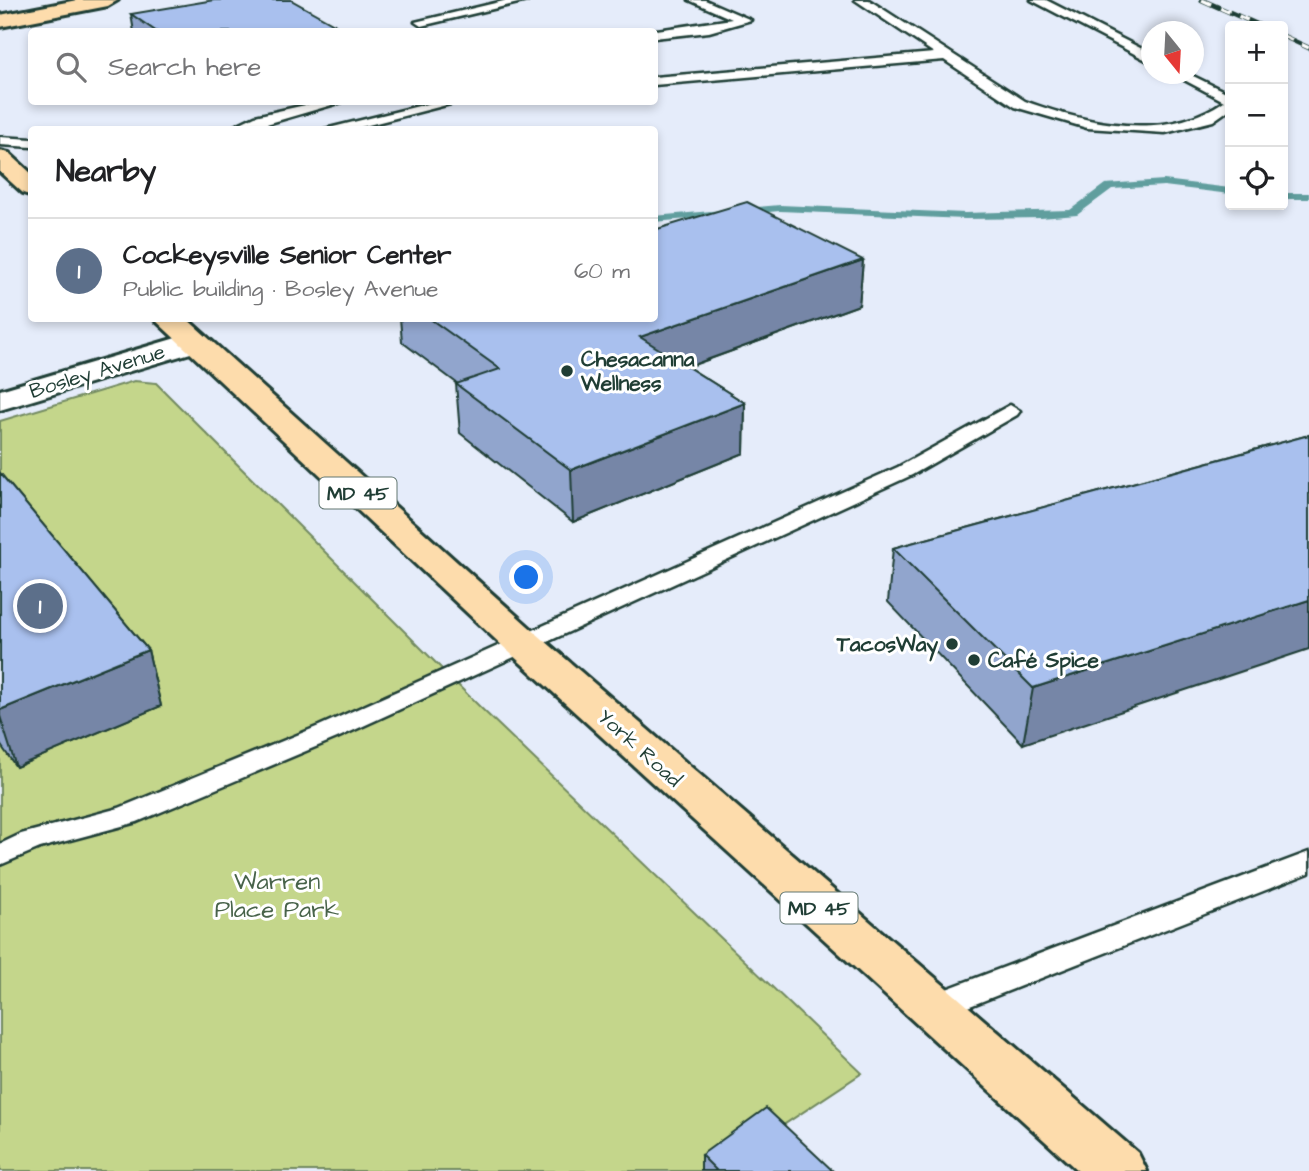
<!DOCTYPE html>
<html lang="en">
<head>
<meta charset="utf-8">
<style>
  :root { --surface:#fff; --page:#f6f6f6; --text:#202124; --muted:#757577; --line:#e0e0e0; --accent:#1f3d34 }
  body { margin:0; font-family:"Architects Daughter",sans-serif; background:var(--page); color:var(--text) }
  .controls { position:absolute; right:21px; top:21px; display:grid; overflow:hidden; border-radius:7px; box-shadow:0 4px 10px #0003 }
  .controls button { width:63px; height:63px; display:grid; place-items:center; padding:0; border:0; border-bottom:2px solid var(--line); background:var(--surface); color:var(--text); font:35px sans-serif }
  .compass { position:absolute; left:1141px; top:21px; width:63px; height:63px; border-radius:50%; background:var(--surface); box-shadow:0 4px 10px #0003; rotate:162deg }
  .you { position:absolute; left:527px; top:578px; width:24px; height:24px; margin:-18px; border:5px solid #fff; border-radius:50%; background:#1a73e8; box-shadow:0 0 0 10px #1a73e833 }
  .badge { display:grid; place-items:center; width:46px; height:46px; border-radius:50%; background:var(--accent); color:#fff; font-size:23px; font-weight:700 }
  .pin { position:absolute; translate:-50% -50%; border:4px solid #fff; box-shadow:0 2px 7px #0006 }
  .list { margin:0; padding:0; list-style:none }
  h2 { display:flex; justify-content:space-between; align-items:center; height:91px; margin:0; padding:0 28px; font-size:30px }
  h2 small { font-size:23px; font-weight:400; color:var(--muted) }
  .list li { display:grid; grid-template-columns:46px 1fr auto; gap:21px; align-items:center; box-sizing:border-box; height:105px; padding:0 28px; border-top:2px solid var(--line) }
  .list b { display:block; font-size:26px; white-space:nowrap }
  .list p { margin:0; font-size:23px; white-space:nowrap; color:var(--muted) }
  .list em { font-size:23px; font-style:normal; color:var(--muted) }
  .icon { flex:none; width:38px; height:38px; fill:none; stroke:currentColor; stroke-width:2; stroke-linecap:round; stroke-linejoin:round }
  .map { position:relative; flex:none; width:1309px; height:1171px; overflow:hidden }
  .search { position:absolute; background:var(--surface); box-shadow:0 4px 10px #0003; left:28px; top:28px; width:630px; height:77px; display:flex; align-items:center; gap:18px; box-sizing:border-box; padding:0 24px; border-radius:7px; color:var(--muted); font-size:26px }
  .panel { position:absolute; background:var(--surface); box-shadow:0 4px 10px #0003; left:28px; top:126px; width:630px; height:196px; border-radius:7px }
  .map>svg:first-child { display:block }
  .green { fill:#c4d68b; stroke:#728a60; stroke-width:2 }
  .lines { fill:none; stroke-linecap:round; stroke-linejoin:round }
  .stream { fill:#619e9e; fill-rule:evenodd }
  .lane-casing { stroke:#1f3d34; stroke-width:5 }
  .street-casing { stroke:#1f3d34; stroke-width:6 }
  .primary-casing { stroke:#1f3d34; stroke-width:6 }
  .lane { fill:#fff; fill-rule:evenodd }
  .street { fill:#fff; fill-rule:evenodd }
  .primary { fill:#fddcac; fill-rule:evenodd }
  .rail-casing { stroke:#1f3d34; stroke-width:5 }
  .rail { stroke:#fff; stroke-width:3.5; stroke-dasharray:10; stroke-linecap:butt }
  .wall { fill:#91a5cd; stroke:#1f3d34; stroke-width:2 }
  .shaded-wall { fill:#7686a7; stroke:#1f3d34; stroke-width:2 }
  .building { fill:#a9c0ee; stroke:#1f3d34; stroke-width:2 }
  .poi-dot { fill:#1f3d34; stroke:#fff; stroke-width:2.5 }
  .labels { text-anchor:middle; stroke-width:6; stroke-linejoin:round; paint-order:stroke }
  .shield { fill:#fff; stroke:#627771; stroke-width:2 }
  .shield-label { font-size:19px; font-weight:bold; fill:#1f3d34 }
  .poi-label { font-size:21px; font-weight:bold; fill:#1f3d34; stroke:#fff; text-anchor:start }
  .street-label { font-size:21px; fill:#1f3d34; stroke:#fff }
  .near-park-label { font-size:24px; fill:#48634a; stroke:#fff }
</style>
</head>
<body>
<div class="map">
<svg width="1309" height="1171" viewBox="0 0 1309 1171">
  <rect width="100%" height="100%" fill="#e5ecfa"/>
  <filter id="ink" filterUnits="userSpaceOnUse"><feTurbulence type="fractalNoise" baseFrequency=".0143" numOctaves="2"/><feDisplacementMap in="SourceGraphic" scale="14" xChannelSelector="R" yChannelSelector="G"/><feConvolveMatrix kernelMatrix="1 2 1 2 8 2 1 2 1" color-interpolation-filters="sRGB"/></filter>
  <g filter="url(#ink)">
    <path class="green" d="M134 381 156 383 481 708 862 1073 714 1171H0V421Z"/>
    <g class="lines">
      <g class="stream">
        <path d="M1164 180 1230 188V194L1164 186 1112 189 1077 215 1041 218 965 219 780 211 654 222V216L780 205 965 213 1070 210 1105 184Z"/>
        <rect x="1283" y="193" width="26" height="6"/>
      </g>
      <defs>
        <g id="lane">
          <path d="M508 0H531L421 26 415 22Z"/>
          <path d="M689 0H705L751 20 709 32 654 38V32L650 31 732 19Z"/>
          <path d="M855 0H869L1025 101C1087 124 1166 142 1224 101L1173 74H1189L1230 94V109L1213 121 1165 133 1087 128 1015 107 944 60 654 85V77L934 53Z"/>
          <path d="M1031 0H1046L1152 54V63Z"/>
          <path d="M319 102H342L246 130H226L255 116Z"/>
          <path d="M435 102H458L349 130H321Z"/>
          <path d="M0 137 32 139V147L0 145Z"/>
          <path d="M1010 405 1020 411 1017 415 912 475 337 738 137 822 40 848 0 865V844L21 834 119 808 319 726 898 467Z"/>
          <path d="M1309 852V873L942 1017 931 1020 920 1017 916 1008 920 999Z"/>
        </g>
        <path id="street" d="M193 333 204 335 208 342 204 349 0 410V390Z"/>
        <g id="primary">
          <path d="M77 0H118L108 6 0 27V15Z"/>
          <path d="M0 151 9 153 32 174V196L23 193 0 172Z"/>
          <path d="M153 318H186L537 634 1138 1153 1147 1171H1078L509 652Z"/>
        </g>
      </defs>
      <use href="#lane" class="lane-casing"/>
      <use href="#street" class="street-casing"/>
      <use href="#primary" class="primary-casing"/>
      <use href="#lane" class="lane"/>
      <use href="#street" class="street"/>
      <use href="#primary" class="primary"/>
      <defs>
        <g id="rail">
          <path d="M1202 0 1261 26"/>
          <path d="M1283 36 1309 48"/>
        </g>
      </defs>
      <use href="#rail" class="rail-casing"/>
      <use href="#rail" class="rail"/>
    </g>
    <g class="wall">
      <path d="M131 14 335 32H134Z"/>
      <path d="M863 260 859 305 688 367 745 403 744 453 573 522 460 433 456 384H458L402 342 400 318H654Z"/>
      <path d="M1309 435 1023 744 888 602 893 548Z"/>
      <path d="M0 473 148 650 161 706 16 767 0 744Z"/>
      <path d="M701 1155 833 1171H701Z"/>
    </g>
    <g class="shaded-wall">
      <path d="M334 24 335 32H294Z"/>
      <path d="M863 260 859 305 640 384V337Z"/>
      <path d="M745 403 744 453 573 522 571 470Z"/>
      <path d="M1309 600V649L1023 744 1033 688Z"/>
      <path d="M148 650 161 706 16 767 0 716V710Z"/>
    </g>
    <g class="building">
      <path d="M214 0H291L334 24 294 32H157L131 14Z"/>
      <path d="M747 202 863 260 640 337 745 403 571 470 456 384 500 369 429 318H654V230Z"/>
      <path d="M1309 435V600L1033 688 893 548Z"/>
      <path d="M0 473 148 650 0 710Z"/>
      <path d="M766 1108 833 1171H717L701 1155Z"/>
    </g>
  </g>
  <g class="poi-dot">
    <circle cx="567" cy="371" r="7"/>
    <circle cx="952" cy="644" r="7"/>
    <circle cx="974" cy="660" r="7"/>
  </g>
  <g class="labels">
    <g class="shield">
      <rect x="319.5" y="477.5" width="77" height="31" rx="5"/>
      <rect x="780.5" y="892.5" width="77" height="31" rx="5"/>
    </g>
    <g class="shield-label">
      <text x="358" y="500">MD 45</text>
      <text x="819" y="915">MD 45</text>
    </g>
    <g class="poi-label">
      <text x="581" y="366">Chesacanna<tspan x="581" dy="24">Wellness</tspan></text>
      <text x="938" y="651" text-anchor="end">TacosWay</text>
      <text x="988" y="667">Café Spice</text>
    </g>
    <g class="street-label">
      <text transform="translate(97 371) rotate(-17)" y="7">Bosley Avenue</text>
      <text transform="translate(640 748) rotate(42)" y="7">York Road</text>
    </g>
    <g class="near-park-label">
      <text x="277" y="889">Warren<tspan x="277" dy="28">Place Park</tspan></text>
    </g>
  </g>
</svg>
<div class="controls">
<button>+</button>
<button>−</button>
<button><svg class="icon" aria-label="locate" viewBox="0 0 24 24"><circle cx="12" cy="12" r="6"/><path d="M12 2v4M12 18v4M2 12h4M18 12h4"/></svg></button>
</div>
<svg class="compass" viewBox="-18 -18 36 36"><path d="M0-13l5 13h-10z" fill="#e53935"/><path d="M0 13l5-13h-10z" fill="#757577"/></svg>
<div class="you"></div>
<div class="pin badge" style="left:40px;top:606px;background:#5c6f8a">1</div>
<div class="search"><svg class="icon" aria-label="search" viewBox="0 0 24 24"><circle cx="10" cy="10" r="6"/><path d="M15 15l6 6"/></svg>Search here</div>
<section class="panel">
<h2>Nearby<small></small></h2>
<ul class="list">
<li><span class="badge" style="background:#5c6f8a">1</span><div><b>Cockeysville Senior Center</b><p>Public building · Bosley Avenue</p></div><em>60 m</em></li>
</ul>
</section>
</div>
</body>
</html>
